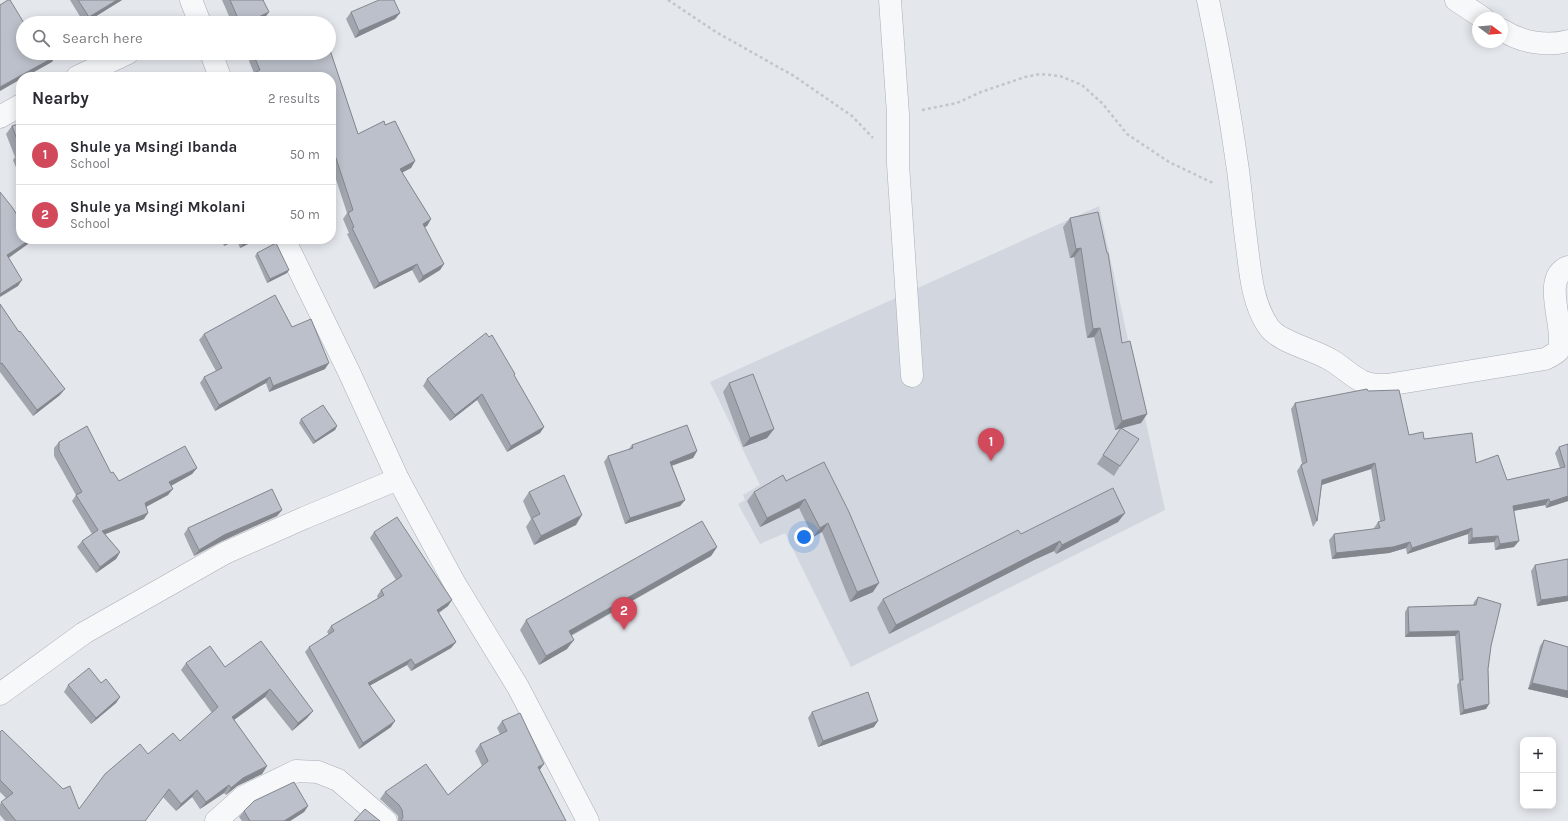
<!DOCTYPE html>
<html lang="en">
<head>
<meta charset="utf-8">
<style>
  :root { --surface:#fff; --page:#f7f7f7; --text:#2b2b33; --muted:#7c7c81; --line:#e1e1e2; --accent:#d1495b }
  body { margin:0; font-family:Karla,sans-serif; background:var(--page); color:var(--text) }
  .controls { position:absolute; right:12px; bottom:12px; display:grid; overflow:hidden; border-radius:8px; box-shadow:0 2px 10px #0003 }
  .controls button { width:36px; height:36px; display:grid; place-items:center; padding:0; border:0; border-bottom:1px solid var(--line); background:var(--surface); color:var(--text); font:20px sans-serif }
  .compass { position:absolute; left:1472px; top:12px; width:36px; height:36px; border-radius:50%; background:var(--surface); box-shadow:0 2px 10px #0003; rotate:106deg }
  .you { position:absolute; left:804px; top:537px; width:14px; height:14px; margin:-10px; border:3px solid #fff; border-radius:50%; background:#1a73e8; box-shadow:0 0 0 6px #1a73e833 }
  .badge { display:grid; place-items:center; width:26px; height:26px; border-radius:50%; background:var(--accent); color:#fff; font-size:13px; font-weight:700 }
  .pin { position:absolute; translate:-50% -33px; filter:drop-shadow(0 1px 2px #0008) }
  .pin::after { content:''; position:absolute; top:21px; width:14px; height:12px; background:inherit; clip-path:polygon(0 0,100% 0,50% 100%) }
  .list { margin:0; padding:0; list-style:none }
  h2 { display:flex; justify-content:space-between; align-items:center; height:52px; margin:0; padding:0 16px; font-size:17px }
  h2 small { font-size:13px; font-weight:400; color:var(--muted) }
  .list li { display:grid; grid-template-columns:26px 1fr auto; gap:12px; align-items:center; box-sizing:border-box; height:60px; padding:0 16px; border-top:1px solid var(--line) }
  .list b { display:block; font-size:15px; white-space:nowrap }
  .list p { margin:0; font-size:13px; white-space:nowrap; color:var(--muted) }
  .list em { font-size:13px; font-style:normal; color:var(--muted) }
  .icon { flex:none; width:22px; height:22px; fill:none; stroke:currentColor; stroke-width:2; stroke-linecap:round; stroke-linejoin:round }
  .map { position:relative; flex:none; width:1568px; height:821px; overflow:hidden }
  .search { position:absolute; background:var(--surface); box-shadow:0 2px 10px #0003; left:16px; top:16px; width:320px; height:44px; display:flex; align-items:center; gap:10px; box-sizing:border-box; padding:0 14px; border-radius:22px; color:var(--muted); font-size:15px }
  .panel { position:absolute; background:var(--surface); box-shadow:0 2px 10px #0003; left:16px; top:72px; width:320px; height:172px; border-radius:16px }
  .map>svg:first-child { display:block }
  .built { fill:#d2d6de }
  .lines { fill:none; stroke-linecap:round; stroke-linejoin:round }
  .minor-casing { stroke:#a9aeb7; stroke-width:23 }
  .path { stroke:#c2c5cb; stroke-width:2.5; stroke-dasharray:3 3; stroke-linecap:butt }
  .minor { stroke:#f7f8fa; stroke-width:22 }
  .wall { fill:#a1a5ae }
  .shaded-wall { fill:#83868d }
  .building { fill:#bbc0ca; stroke:#83868d }
</style>
</head>
<body>
<div class="map">
<svg width="1568" height="821" viewBox="0 0 1568 821">
  <rect width="100%" height="100%" fill="#e4e7ec"/>
  <path class="built" d="M1099 206 1165 510 851 667 785 533 760 544 738 504 745 500 743 495 760 485 710 382Z"/>
  <g class="lines">
    <defs>
      <g id="minor">
        <path d="M191 0 200 23"/>
        <path d="M890 0 898 114V164L912 376"/>
        <path d="M1208 0C1220 56 1230 113 1238 170 1241 193 1243 216 1246 239 1250 267 1251 301 1268 326 1278 342 1313 349 1331 360 1354 374 1357 386 1387 385L1545 359C1549 357 1555 354 1558 351 1568 331 1539 279 1568 267"/>
        <path d="M1456 0 1483 18"/>
        <path d="M1502 30C1521 42 1546 47 1568 41"/>
        <path d="M211 53 220 77"/>
        <path d="M77 77 128 53"/>
        <path d="M0 117 21 105"/>
        <path d="M284 239 349 372 398 479 455 584 518 687 588 821"/>
        <path d="M0 694 84 633 225 553 304 518 398 479"/>
        <path d="M216 821 243 797 296 771 318 772 338 780 386 821"/>
      </g>
    </defs>
    <use href="#minor" class="minor-casing"/>
    <g class="path">
      <path d="M668 0 716 32 794 76 852 116 873 138"/>
      <path d="M922 110 957 103 981 92 1025 77 1040 74 1060 76 1082 85 1103 104 1127 134 1169 162 1215 184"/>
    </g>
    <use href="#minor" class="minor"/>
  </g>
  <g class="wall">
    <path d="M70 0H122L85 23H84Z"/>
    <path d="M222 0H264V19L255 23H232Z"/>
    <path d="M351 12 400 13 395 19 355 38 346 19Z"/>
    <path d="M329 47 358 134 384 121 385 125 395 121 415 161 411 168 402 172 431 219 427 226 424 227 444 264 440 270 419 283 412 270 374 289 347 234 349 233 343 219 347 213 331 164V77H251L254 73 249 61 253 54 257 53H329Z"/>
    <path d="M21 123V180L13 160 15 157 6 134 12 126Z"/>
    <path d="M1070 218 1122 343 1147 414 1141 423 1122 428 1120 466 1114 476 1097 464 1121 428 1115 430 1094 337 1087 338 1074 257 1070 258 1063 227Z"/>
    <path d="M221 239H258L240 248 237 240 224 246Z"/>
    <path d="M257 253 289 270 287 273 267 283 255 256Z"/>
    <path d="M0 304 60 395 33 416 0 372Z"/>
    <path d="M292 327 325 369 269 392 266 383 215 411 200 383 204 377 216 371 199 340 204 334Z"/>
    <path d="M489 337 514 376 544 427 540 433 507 452 477 400 450 421 423 386 427 379Z"/>
    <path d="M729 383 774 429 767 438 743 447 723 392Z"/>
    <path d="M1368 391 1409 435 1424 439 1476 463 1507 480 1560 468 1555 453 1559 447 1568 444V501L1546 508 1545 505 1513 511 1514 547 1495 550 1494 542 1468 544V534L1407 554 1406 548 1389 553 1332 559 1329 540 1334 534 1375 529 1374 528 1378 522 1380 521 1371 469 1322 485 1317 521 1313 527 1297 471 1301 465 1302 464 1291 409 1295 403Z"/>
    <path d="M301 419 337 426 335 430 313 444 299 423Z"/>
    <path d="M59 442 111 473 119 481 197 468 192 474 171 486 168 495 146 507 144 519 105 534 120 552 116 559 96 573 77 547 82 541 92 534 72 501 76 495 54 456V448Z"/>
    <path d="M632 445 697 451 693 458 672 465 685 500 680 506 625 524 604 462 608 456 628 450Z"/>
    <path d="M824 462 873 592 850 602 822 532 813 537 799 508 760 527 747 501 754 492 786 481Z"/>
    <path d="M529 492 576 525 534 545 526 527 531 519 523 501Z"/>
    <path d="M282 510 277 516 220 542 194 556 184 534 188 528Z"/>
    <path d="M1125 513 1118 522 1056 554 1054 551 1034 560 889 634 877 608 883 599 1021 534Z"/>
    <path d="M374 532 448 606 439 613 456 642 451 648 411 671 407 665 370 685 391 727 359 749 305 652 309 647 329 635 327 632 331 626 378 598 377 596 381 590 396 580 370 538Z"/>
    <path d="M717 547 711 556 571 636 567 649 539 665 520 630 526 620Z"/>
    <path d="M1535 565 1568 601 1537 606 1531 571Z"/>
    <path d="M1478 597 1491 646 1488 669 1489 704 1486 709 1460 715 1457 685 1459 682 1455 636 1405 637V612L1408 607 1473 605 1474 602Z"/>
    <path d="M1544 640 1568 647V698L1528 689 1540 646Z"/>
    <path d="M186 663 225 667 313 711 307 718 292 731 265 697 234 720 267 766 262 774 237 786 226 795 224 793 200 809 192 797 176 811 163 797 145 821H5L0 815V804L6 798 0 792V732L79 809 148 754 180 741 212 713 181 670Z"/>
    <path d="M101 683 120 697 116 703 91 724 64 692 68 685Z"/>
    <path d="M812 712 874 727 818 747 808 718Z"/>
    <path d="M502 721 540 770 566 821H398V816L394 812 380 799 385 792 448 795 482 766 475 751 480 744 500 734 497 728Z"/>
    <path d="M308 806 304 812 290 821H242L239 817 244 811Z"/>
  </g>
  <g class="shaded-wall">
    <path d="M117 0H122L85 23 89 17Z"/>
    <path d="M269 12 264 19 255 23H246Z"/>
    <path d="M400 13 395 19 355 38 359 31Z"/>
    <path d="M56 56 52 62 25 77H21V79L0 91V87Z"/>
    <path d="M415 161 411 168 396 176 400 169Z"/>
    <path d="M431 219 427 226 418 231 423 224Z"/>
    <path d="M31 239H32L28 244 3 262 7 255Z"/>
    <path d="M230 239H237L224 246 229 240Z"/>
    <path d="M249 239H258L240 248 245 241Z"/>
    <path d="M1081 248 1074 257 1070 258 1076 249Z"/>
    <path d="M417 264 412 270 374 289 379 283Z"/>
    <path d="M444 264 440 270 419 283 423 276Z"/>
    <path d="M289 270 287 273 267 283 270 279Z"/>
    <path d="M22 280 18 286 0 297V294Z"/>
    <path d="M1100 328 1094 337 1087 338 1093 329Z"/>
    <path d="M329 363 325 369 269 392 273 386Z"/>
    <path d="M270 377 266 383 215 411 219 405Z"/>
    <path d="M65 389 60 395 33 416 37 410Z"/>
    <path d="M482 394 477 400 450 421 455 415Z"/>
    <path d="M1147 414 1141 423 1115 430 1122 421Z"/>
    <path d="M337 426 335 430 313 444 315 441Z"/>
    <path d="M544 427 540 433 507 452 511 446Z"/>
    <path d="M774 429 767 438 743 447 750 438Z"/>
    <path d="M697 451 693 458 666 468 670 462Z"/>
    <path d="M1375 463 1371 469 1318 486 1322 480Z"/>
    <path d="M197 468 192 474 165 489 169 482Z"/>
    <path d="M173 489 168 495 140 510 145 503Z"/>
    <path d="M1568 496V501L1546 508 1550 502Z"/>
    <path d="M805 499 799 508 760 527 767 518Z"/>
    <path d="M1549 499 1545 505 1508 512 1513 506Z"/>
    <path d="M685 500 680 506 625 524 630 518Z"/>
    <path d="M282 510 277 516 220 542 194 556 199 550 224 535Z"/>
    <path d="M148 513 144 519 98 537 102 531Z"/>
    <path d="M1125 513 1118 522 1056 554 1062 545Z"/>
    <path d="M582 515 576 525 534 545 541 536Z"/>
    <path d="M828 523 822 532 813 537 820 528Z"/>
    <path d="M1472 528 1468 534 1407 554 1412 548Z"/>
    <path d="M1498 536 1494 542 1468 544 1472 538Z"/>
    <path d="M1060 541 1054 551 1034 560 889 634 896 625 1040 551Z"/>
    <path d="M1519 541 1514 547 1495 550 1500 544Z"/>
    <path d="M1410 542 1406 548 1389 553 1332 559 1336 553Z"/>
    <path d="M717 547 711 556 562 640 569 631Z"/>
    <path d="M120 552 116 559 96 573 100 567Z"/>
    <path d="M879 583 873 592 850 602 857 592Z"/>
    <path d="M1568 596V601L1537 606 1541 600Z"/>
    <path d="M452 600 448 606 433 616 437 610Z"/>
    <path d="M1459 631 1455 636 1405 637 1409 632Z"/>
    <path d="M574 640 567 649 539 665 546 656Z"/>
    <path d="M456 642 451 648 411 671 415 665Z"/>
    <path d="M411 659 407 665 364 689 368 683Z"/>
    <path d="M1532 683 1568 691V698L1528 689Z"/>
    <path d="M270 689 265 697 227 725 232 717Z"/>
    <path d="M120 697 116 703 91 724 96 718Z"/>
    <path d="M1489 704 1486 709 1460 715 1464 710Z"/>
    <path d="M313 711 307 718 292 731 298 723Z"/>
    <path d="M395 721 391 727 359 749 363 743Z"/>
    <path d="M878 721 874 727 818 747 823 741Z"/>
    <path d="M544 764 539 771 538 767Z"/>
    <path d="M267 766 262 774 237 786 226 795 231 788 243 778Z"/>
    <path d="M229 785 224 793 200 809 206 802Z"/>
    <path d="M197 790 192 797 176 811 181 804Z"/>
    <path d="M308 806 304 812 290 821H284Z"/>
  </g>
  <g class="building">
    <path d="M8 0H10L24 23H23V53H55L56 56 0 87V5Z"/>
    <path d="M78 0H117L89 17Z"/>
    <path d="M230 0H263L269 12 246 23H240Z"/>
    <path d="M379 0H394L400 13 359 31 351 12Z"/>
    <path d="M329 47 358 134 384 121 385 125 395 121 415 161 400 169 431 219 423 224 444 264 423 276 417 264 379 283 352 228 354 227 348 213 353 210 331 143V77H255L254 73 260 70 253 54 257 53H329Z"/>
    <path d="M185 75 186 77H179Z"/>
    <path d="M21 123V150L12 126Z"/>
    <path d="M21 151V159L18 152Z"/>
    <path d="M0 192 12 207 21 221V239H31L7 255 22 280 0 294Z"/>
    <path d="M1098 212 1107 253H1108L1122 343 1130 341 1147 414 1122 421 1100 328 1093 329 1081 248 1076 249 1070 218Z"/>
    <path d="M244 239H249L245 241Z"/>
    <path d="M276 243 289 270 270 279 257 253Z"/>
    <path d="M275 295 292 327 311 319 329 363 273 386 270 377 219 405 204 377 222 368 204 334Z"/>
    <path d="M0 304 19 332 20 331 65 389 37 410 2 363 0 364Z"/>
    <path d="M486 333 489 337 492 335 515 374 514 375 544 427 511 446 482 394 455 415 427 379Z"/>
    <path d="M753 374 774 429 750 438 729 383Z"/>
    <path d="M1367 389 1368 391 1399 390 1409 435 1423 432 1424 439 1472 433 1476 463 1498 455 1507 480 1565 467 1559 447 1568 444V496L1550 502 1549 499 1513 506 1519 541 1500 544 1498 536 1472 538V528L1412 548 1410 542 1393 547 1336 553 1334 534 1380 528 1378 522 1385 520 1375 463 1322 480 1317 521 1301 465 1307 462 1295 403Z"/>
    <path d="M323 405 337 426 315 441 301 419Z"/>
    <path d="M687 425 697 451 670 462 685 500 630 518 608 456 633 448 632 445Z"/>
    <path d="M87 426 111 473 113 472 119 481 185 446 197 468 169 482 173 489 145 503 148 513 102 531 120 552 100 567 82 541 98 530 76 495 82 492 59 450V442Z"/>
    <path d="M1121 428 1139 439 1120 466 1103 455Z"/>
    <path d="M824 462 849 512 879 583 857 592 828 523 820 528 805 499 767 518 754 492 783 475 786 481Z"/>
    <path d="M564 475 582 515 541 536 532 518 540 514 529 492Z"/>
    <path d="M1113 488 1125 513 1062 545 1060 541 1040 551 896 625 883 599 1018 530 1021 534Z"/>
    <path d="M272 489 282 510 224 535 199 550 188 528Z"/>
    <path d="M397 517 452 600 437 610 456 642 415 665 411 659 368 683 395 721 363 743 309 647 334 631 331 626 384 595 381 590 402 576 374 532Z"/>
    <path d="M702 521 717 547 569 631 574 640 546 656 526 620Z"/>
    <path d="M1568 559V596L1541 600 1535 565Z"/>
    <path d="M1478 597 1501 604 1491 646 1488 669 1489 704 1464 710 1460 680H1463L1459 631 1409 632 1408 607 1476 605Z"/>
    <path d="M1544 640 1568 647V691L1532 683Z"/>
    <path d="M261 641 313 711 298 723 270 689 232 717 267 766 243 778 231 788 229 785 206 802 197 790 181 804 169 789 145 821H16L1 802 13 793 0 780V732L2 730 63 789 70 786 79 809 105 774 140 744 148 754 173 733 180 741 218 707 186 663 210 646 225 667Z"/>
    <path d="M89 668 101 683 106 679 120 697 96 718 68 685Z"/>
    <path d="M868 692 878 721 823 741 812 712Z"/>
    <path d="M520 713 544 764 538 767 566 821H401L403 817 402 810 399 805 385 792 426 764 448 795 488 761 480 744 507 731 502 721Z"/>
    <path d="M294 782 308 806 284 821H250L244 811 254 801Z"/>
    <path d="M365 809 380 821H354Z"/>
  </g>
</svg>
<div class="controls">
<button>+</button>
<button>−</button>
</div>
<svg class="compass" viewBox="-18 -18 36 36"><path d="M0-13l5 13h-10z" fill="#e53935"/><path d="M0 13l5-13h-10z" fill="#7c7c81"/></svg>
<div class="you"></div>
<div class="pin badge" style="left:991px;top:461px">1</div>
<div class="pin badge" style="left:624px;top:630px">2</div>
<div class="search"><svg class="icon" aria-label="search" viewBox="0 0 24 24"><circle cx="10" cy="10" r="6"/><path d="M15 15l6 6"/></svg>Search here</div>
<section class="panel">
<h2>Nearby<small>2 results</small></h2>
<ul class="list">
<li><span class="badge">1</span><div><b>Shule ya Msingi Ibanda</b><p>School</p></div><em>50 m</em></li>
<li><span class="badge">2</span><div><b>Shule ya Msingi Mkolani</b><p>School</p></div><em>50 m</em></li>
</ul>
</section>
</div>
</body>
</html>
